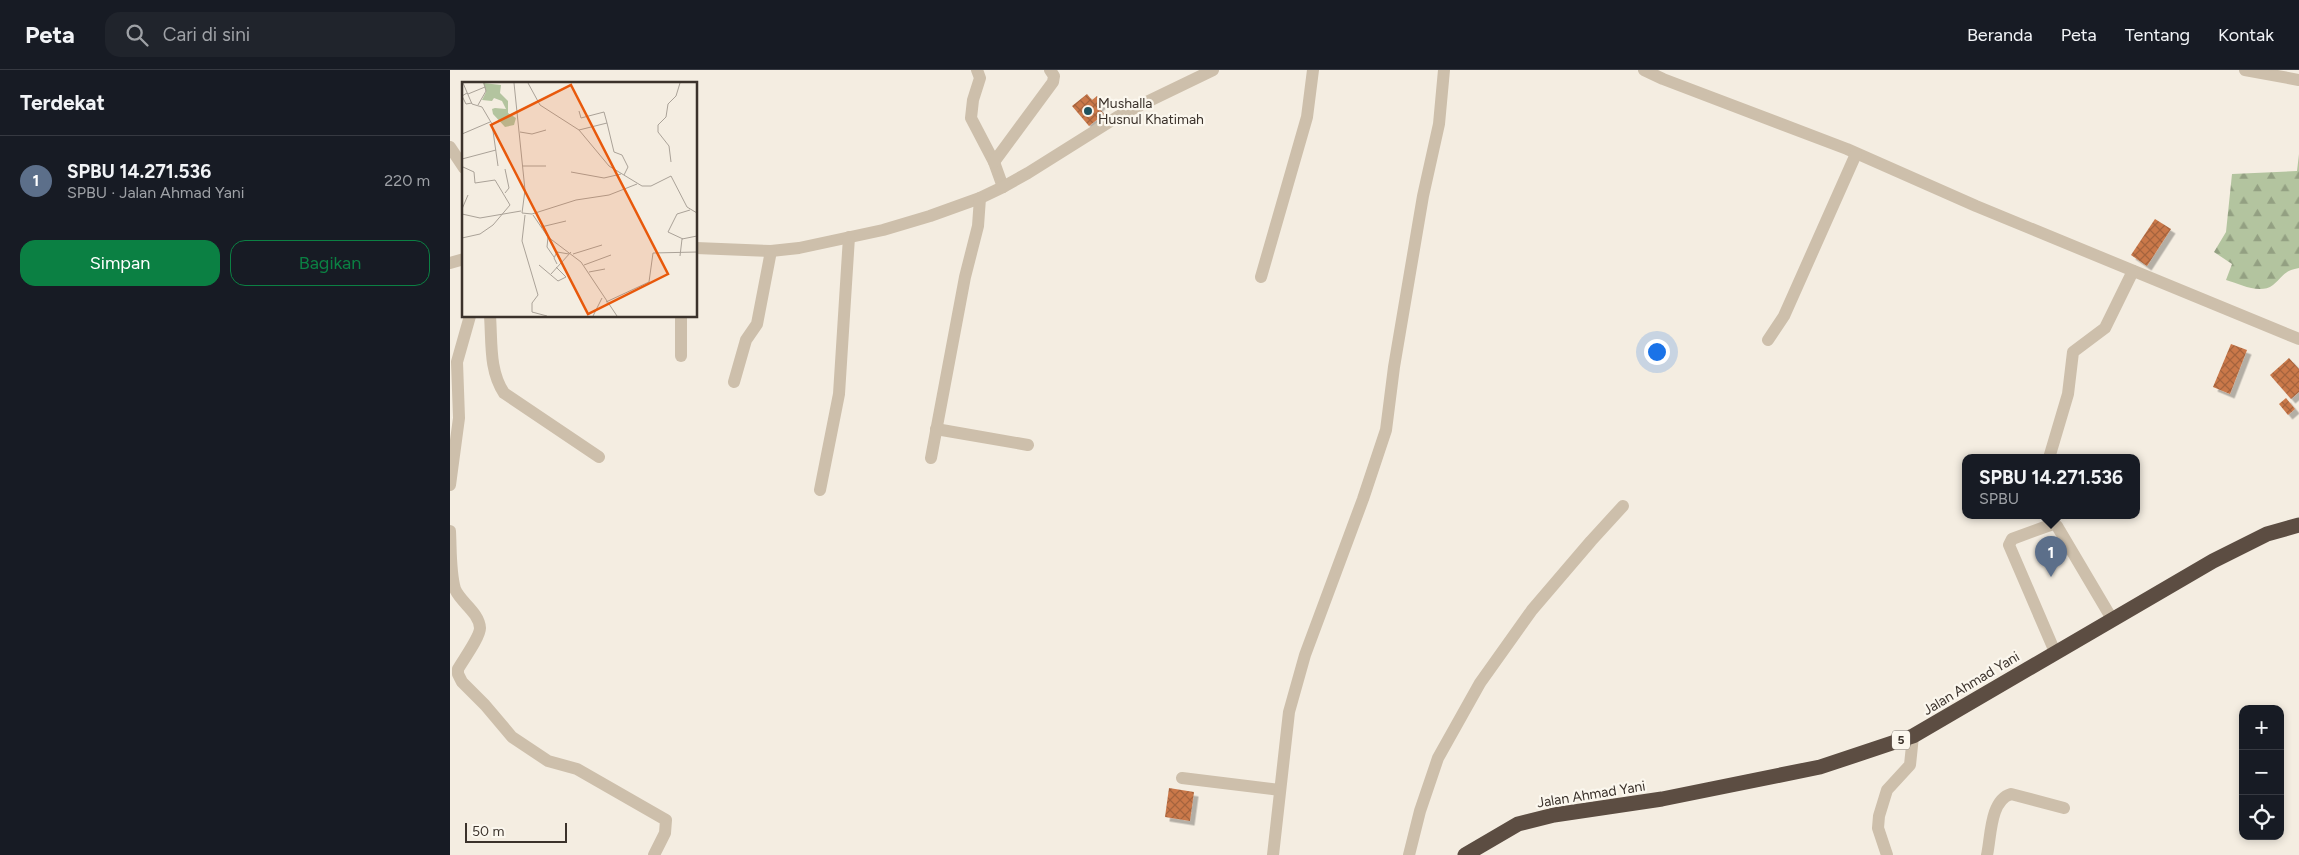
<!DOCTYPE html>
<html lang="id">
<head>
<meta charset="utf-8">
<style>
  :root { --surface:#171b24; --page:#20242c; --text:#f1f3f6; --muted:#9ea1a6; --line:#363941; --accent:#0b8043 }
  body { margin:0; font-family:Figtree,sans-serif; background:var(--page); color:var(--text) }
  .controls { position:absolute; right:15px; bottom:15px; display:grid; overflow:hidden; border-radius:10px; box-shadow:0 2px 8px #0003 }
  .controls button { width:45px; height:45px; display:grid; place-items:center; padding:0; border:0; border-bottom:1px solid var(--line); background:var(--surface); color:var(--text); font:25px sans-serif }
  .scale { position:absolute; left:15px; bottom:12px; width:102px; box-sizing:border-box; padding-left:5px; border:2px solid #3b322b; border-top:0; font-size:14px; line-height:18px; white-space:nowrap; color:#3b322b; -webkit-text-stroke:4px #fbf7ee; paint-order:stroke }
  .you { position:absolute; left:1206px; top:281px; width:18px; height:18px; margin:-12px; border:4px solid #fff; border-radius:50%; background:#1a73e8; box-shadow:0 0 0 8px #1a73e833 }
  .badge { display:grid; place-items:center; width:32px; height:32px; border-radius:50%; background:var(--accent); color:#fff; font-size:16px; font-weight:700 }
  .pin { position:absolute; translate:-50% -41px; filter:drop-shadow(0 1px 2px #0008) }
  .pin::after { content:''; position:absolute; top:26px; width:18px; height:15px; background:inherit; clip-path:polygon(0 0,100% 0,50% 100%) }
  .popup { position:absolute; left:1512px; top:384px; width:178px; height:65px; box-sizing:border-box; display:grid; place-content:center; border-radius:10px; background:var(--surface); filter:drop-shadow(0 1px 4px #0005); font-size:16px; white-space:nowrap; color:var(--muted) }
  .popup b { font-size:19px; color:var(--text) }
  .popup::after { content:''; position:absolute; left:50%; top:100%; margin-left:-10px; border:10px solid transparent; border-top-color:var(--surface) }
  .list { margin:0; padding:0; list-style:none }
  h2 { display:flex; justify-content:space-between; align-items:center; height:65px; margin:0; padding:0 20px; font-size:21px }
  h2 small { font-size:16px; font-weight:400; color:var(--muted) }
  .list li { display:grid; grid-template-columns:32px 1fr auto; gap:15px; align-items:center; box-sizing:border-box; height:90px; padding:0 20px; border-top:1px solid var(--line) }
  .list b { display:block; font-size:19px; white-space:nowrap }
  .list p { margin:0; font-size:16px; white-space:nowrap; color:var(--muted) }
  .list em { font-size:16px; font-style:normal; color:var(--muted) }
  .actions { display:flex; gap:10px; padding:15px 20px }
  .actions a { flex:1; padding:11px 0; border:1px solid var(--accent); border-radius:15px; text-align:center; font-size:18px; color:var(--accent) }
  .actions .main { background:var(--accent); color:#fff }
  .icon { flex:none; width:28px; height:28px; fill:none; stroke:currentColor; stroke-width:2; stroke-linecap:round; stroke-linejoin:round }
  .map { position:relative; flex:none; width:1849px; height:785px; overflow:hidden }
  header { display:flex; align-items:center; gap:30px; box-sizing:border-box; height:70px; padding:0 25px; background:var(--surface); border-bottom:1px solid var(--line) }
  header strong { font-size:24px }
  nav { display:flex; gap:28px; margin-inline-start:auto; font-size:18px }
  .search { width:350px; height:45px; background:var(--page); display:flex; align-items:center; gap:12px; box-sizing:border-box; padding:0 18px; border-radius:15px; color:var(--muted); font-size:19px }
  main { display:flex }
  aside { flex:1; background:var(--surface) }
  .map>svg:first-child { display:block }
  .forest { fill:url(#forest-firs) }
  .building { fill:url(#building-cross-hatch); filter:url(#shadow) }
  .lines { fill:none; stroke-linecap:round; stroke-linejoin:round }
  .minor { stroke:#cdbfab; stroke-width:12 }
  .highway { stroke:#5c4d42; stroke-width:15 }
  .poi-dot { fill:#1e525f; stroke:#fbf7ee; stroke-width:2 }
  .labels { text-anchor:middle; stroke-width:4.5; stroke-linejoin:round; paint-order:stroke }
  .shield { fill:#fbf7ee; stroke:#756d66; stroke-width:1 }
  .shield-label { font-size:12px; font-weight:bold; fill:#3b322b }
  .poi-label { font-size:14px; fill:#3b322b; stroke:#fbf7ee; text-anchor:start }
  .street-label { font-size:14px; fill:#3b322b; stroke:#fbf7ee }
  .inset-road { fill:none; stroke:#aaa298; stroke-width:1 }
  .view { fill:#e8590c; fill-opacity:0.15; stroke:#e8590c; stroke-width:2.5 }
  .inset-edge { fill:none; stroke:#3b322b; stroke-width:2.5 }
</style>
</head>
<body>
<header>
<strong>Peta</strong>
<div class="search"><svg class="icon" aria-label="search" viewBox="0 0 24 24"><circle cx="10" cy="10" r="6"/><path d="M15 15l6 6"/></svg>Cari di sini</div>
<nav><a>Beranda</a><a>Peta</a><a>Tentang</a><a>Kontak</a></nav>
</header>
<main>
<aside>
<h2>Terdekat<small></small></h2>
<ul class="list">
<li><span class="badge" style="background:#5c6f8a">1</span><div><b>SPBU 14.271.536</b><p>SPBU · Jalan Ahmad Yani</p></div><em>220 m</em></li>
</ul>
<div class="actions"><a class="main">Simpan</a><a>Bagikan</a></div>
</aside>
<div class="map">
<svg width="1849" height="785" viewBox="0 0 1849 785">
  <defs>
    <pattern id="forest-firs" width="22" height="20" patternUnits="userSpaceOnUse" patternTransform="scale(1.25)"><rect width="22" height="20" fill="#b3c49f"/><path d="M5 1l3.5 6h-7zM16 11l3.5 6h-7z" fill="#93a082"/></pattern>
    <pattern id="building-cross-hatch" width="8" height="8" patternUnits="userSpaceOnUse" patternTransform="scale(1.25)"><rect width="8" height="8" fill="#ca7849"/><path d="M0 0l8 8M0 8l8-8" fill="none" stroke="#a5633d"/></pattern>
    <filter id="shadow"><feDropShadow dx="4.5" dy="4.5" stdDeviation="0" flood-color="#0004"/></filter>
  </defs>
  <rect width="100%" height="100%" fill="#f4ede1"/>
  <path class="forest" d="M1849 84V198C1833 201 1834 206 1823 215 1810 225 1790 214 1776 210L1782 194 1764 182 1776 162 1782 104 1847 101Z"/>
  <g class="building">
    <path d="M637 24 642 30 647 26 653 33 648 37 654 44 639 56 622 36Z"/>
    <path d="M1705 149 1721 159 1697 196 1681 185Z"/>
    <path d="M1781 274 1797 280 1780 324 1763 317Z"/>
    <path d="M1839 288 1849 299V322L1841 329 1820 305Z"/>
    <path d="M1836 328 1845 339 1838 345 1829 334Z"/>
    <path d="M719 718 744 722 740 751 715 747Z"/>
  </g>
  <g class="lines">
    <g class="minor">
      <path d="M527 0 530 8 523 30 521 48 544 92 553 117"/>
      <path d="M1194 0 1213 9 1397 79 1526 136 1849 269"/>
      <path d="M1795 0 1849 10"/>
      <path d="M0 77 14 98"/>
      <path d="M544 92 603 12 604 6 600 0"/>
      <path d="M246 178 321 181 349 178 433 160 480 146 530 128 553 117 578 103 672 44 763 0"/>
      <path d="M0 193 14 189"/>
      <path d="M811 207 857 47 863 0"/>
      <path d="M40 246C42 272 39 301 54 323L149 387"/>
      <path d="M1318 270 1334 246 1406 84"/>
      <path d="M231 286V246"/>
      <path d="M284 312 296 270 307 254 321 181"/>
      <path d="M486 359 578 375"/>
      <path d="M481 388 515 207 528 156 530 128"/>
      <path d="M1599 388 1618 324 1623 282 1655 258 1683 201"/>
      <path d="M0 415 9 348 7 292 20 246"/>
      <path d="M370 420 389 324 399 167"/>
      <path d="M0 461C1 479 0 502 5 519 10 532 29 542 30 558 30 567 13 590 8 599V604L12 612 35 635 62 667 98 691 127 699 216 750 215 763 204 785"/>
      <path d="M1605 582 1559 475 1562 469 1603 454 1607 456 1662 549"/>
      <path d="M732 708 830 720"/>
      <path d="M823 785 839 642 855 585 913 429 936 360 944 297 973 126 989 54 994 0"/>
      <path d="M959 785 970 741 988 688 1030 613 1082 540 1141 471 1173 436"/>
      <path d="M1437 785 1428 758 1429 746 1437 720 1460 695 1463 666"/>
      <path d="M1537 785C1541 767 1540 730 1561 724L1614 738"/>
    </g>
    <path class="highway" d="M1015 785 1068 754 1104 745 1212 729 1370 697 1463 666 1763 491 1817 464 1849 455"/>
  </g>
  <circle class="poi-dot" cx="638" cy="41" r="5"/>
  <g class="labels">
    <rect class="shield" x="1442" y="660.5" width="18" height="19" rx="4"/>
    <g class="shield-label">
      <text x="1451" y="674">5</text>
    </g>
    <g class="poi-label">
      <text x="648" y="38">Mushalla<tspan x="648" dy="16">Husnul Khatimah</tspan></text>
    </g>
    <g class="street-label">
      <text transform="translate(1521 613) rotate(-31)" y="5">Jalan Ahmad Yani</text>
      <text transform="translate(1141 724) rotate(-9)" y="5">Jalan Ahmad Yani</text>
    </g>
  </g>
  <g transform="translate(12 12)">
    <rect width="235" height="235" fill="#f4ede1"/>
    <path d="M21 1 39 3 38 11 46 19V31L54 36 52 43 43 45 31 32 30 27 33 26 44 27 40 19 32 16 30 19 20 18 24 10Z" fill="#b3c49f"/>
    <path class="inset-road" d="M1 1 10 22 20 25 30 42 36 84M52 1 63 108 60 131 70 132 114 118 147 113 175 102M66 1 78 23 117 48 147 84 180 104H189L209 94 225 125 235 131M5 11 0 14 4 22 10 21M6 12 23 5M16 23 24 9 22 1M117 29 119 36 142 30 145 41M117 48 145 41 152 70 160 73 166 85 162 93M58 50 70 52 84 48M0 52 28 40M0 77 34 68M209 80 207 64 196 50V43L204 35 206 22 214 14 218 1M61 84H84M109 90 142 96 159 92M43 111 47 106 43 87M0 127 6 113M0 132 18 136 59 129M63 133 60 159 76 213 70 221V230L85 234M71 133 86 155 119 180 155 234M79 145 104 139M86 155 85 165 92 175M0 156 18 152 31 143 48 123 33 98 13 101 12 90 1 85M221 157 206 150 215 132 228 128M111 172 140 163M218 174 220 157 235 154M95 182 92 176 95 170 107 172M77 183 96 199 104 195 94 185M122 183 149 173M127 190 143 187M89 192 109 170M144 220 187 200 191 171 235 170M131 234 140 216"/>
    <path class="view" d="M109 3 206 192 126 232 29 43Z"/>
    <rect width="235" height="235" class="inset-edge"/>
  </g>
</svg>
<div class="controls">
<button>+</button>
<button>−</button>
<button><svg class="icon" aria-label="locate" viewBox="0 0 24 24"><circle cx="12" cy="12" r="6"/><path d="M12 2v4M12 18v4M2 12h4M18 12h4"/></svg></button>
</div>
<div class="scale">50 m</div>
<div class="you"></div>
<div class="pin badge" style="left:1601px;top:507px;background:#5c6f8a">1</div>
<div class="popup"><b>SPBU 14.271.536</b>SPBU</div>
</div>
</main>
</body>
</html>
